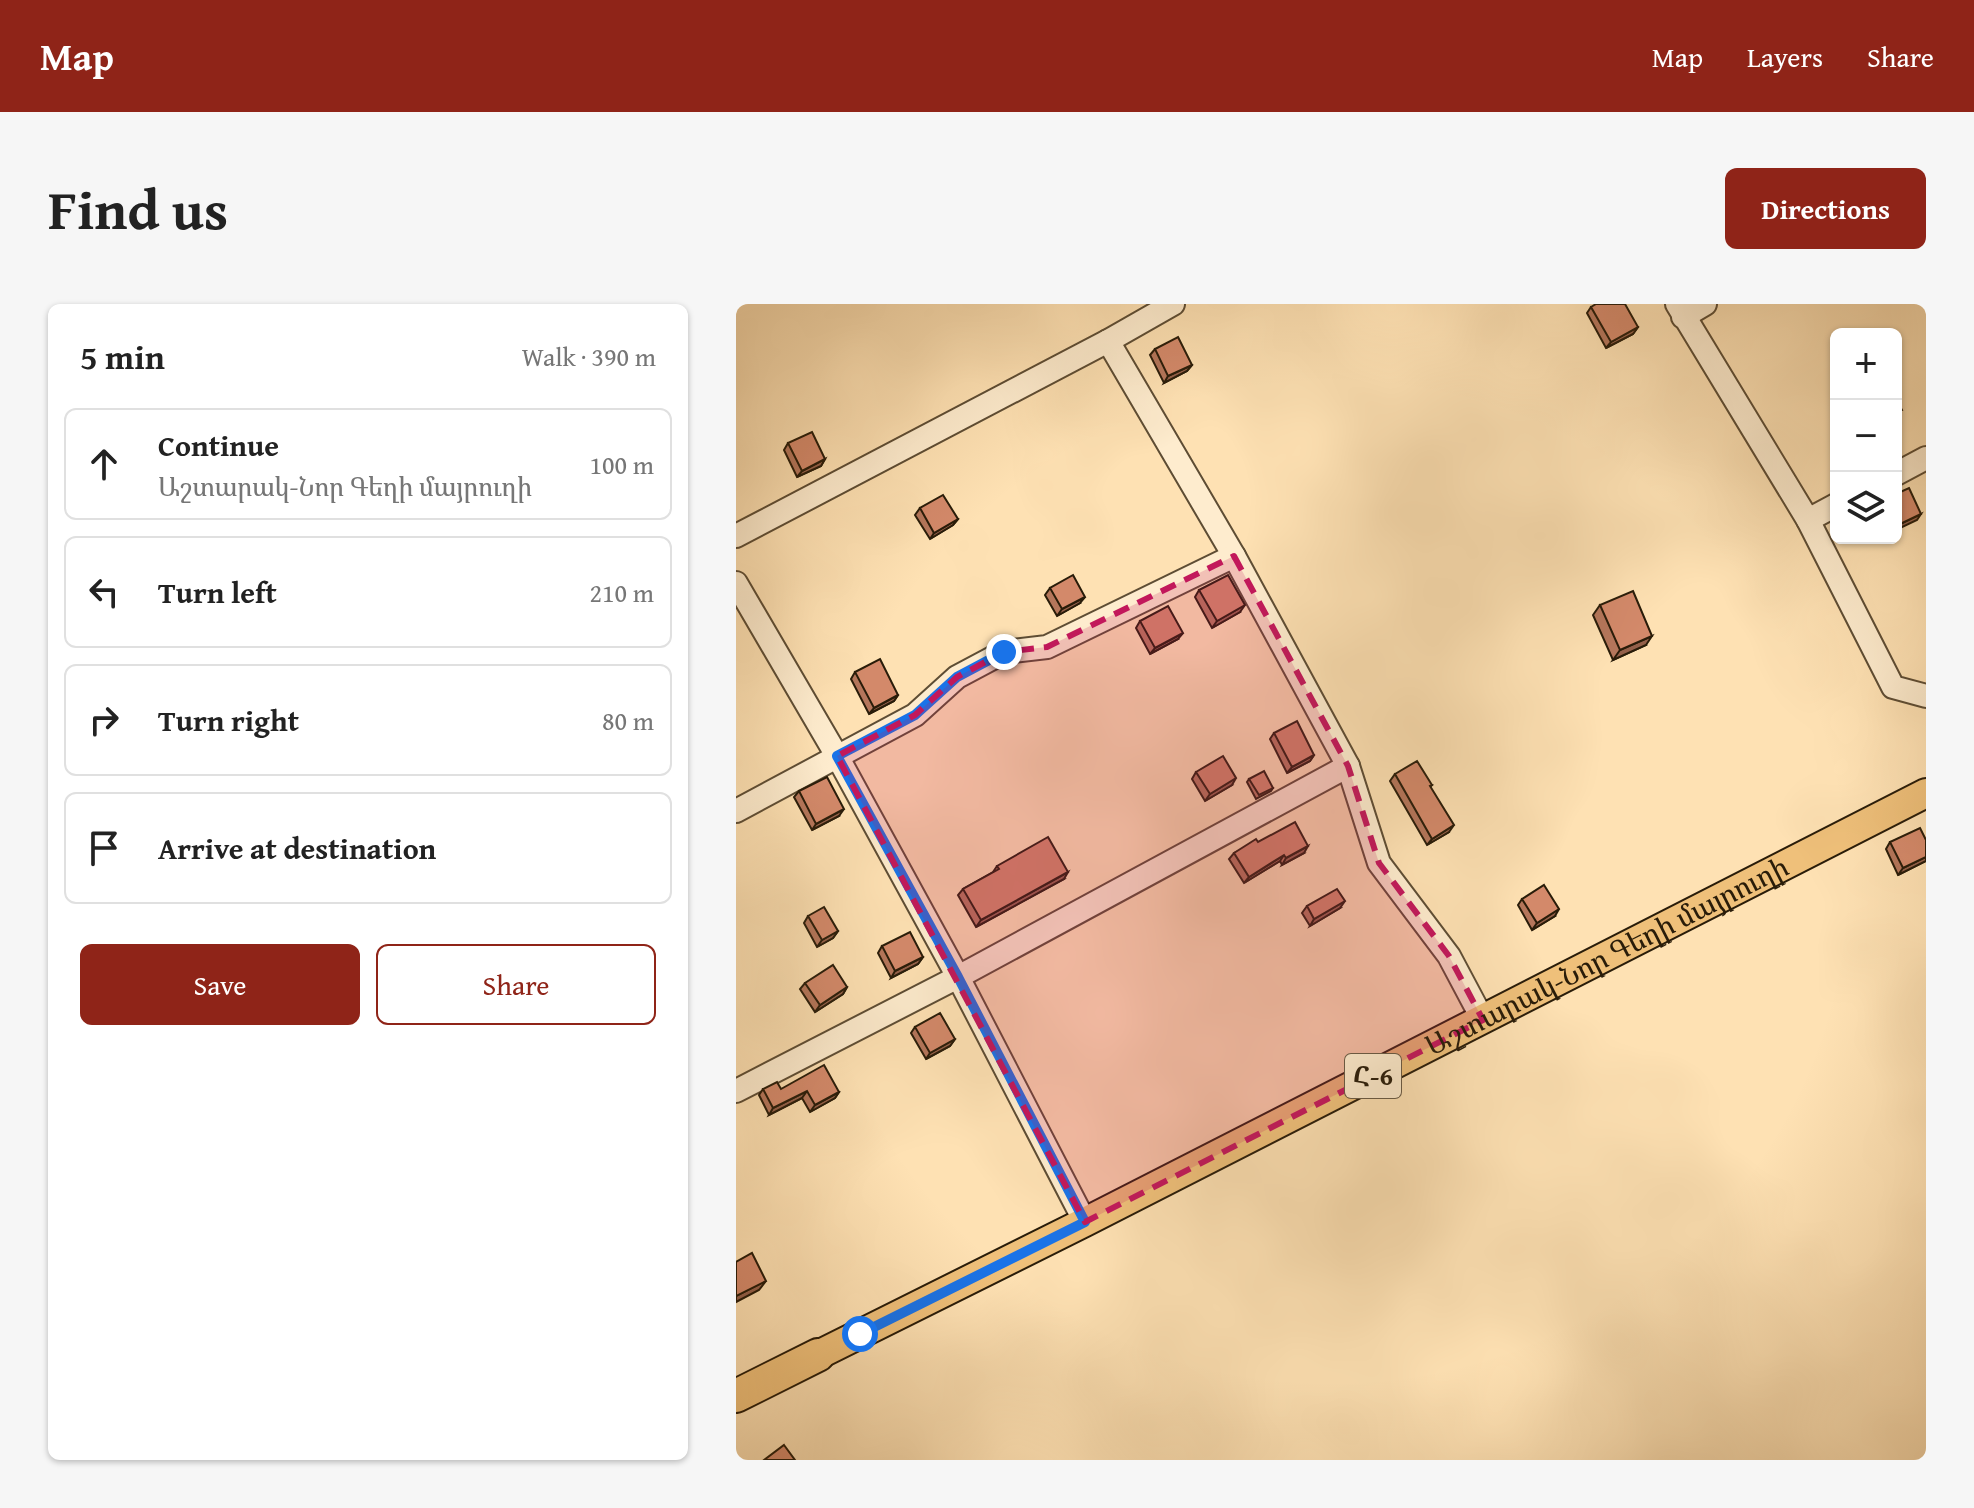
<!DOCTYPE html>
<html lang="en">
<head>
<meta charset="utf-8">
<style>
  :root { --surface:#fff; --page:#f6f6f6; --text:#222; --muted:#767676; --line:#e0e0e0; --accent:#8f2418 }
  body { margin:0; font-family:"Gentium Book Plus","Noto Serif Armenian",serif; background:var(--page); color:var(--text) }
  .controls { position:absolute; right:24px; top:24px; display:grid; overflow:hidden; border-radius:12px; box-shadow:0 2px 6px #0004 }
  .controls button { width:72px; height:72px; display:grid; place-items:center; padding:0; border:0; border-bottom:2px solid var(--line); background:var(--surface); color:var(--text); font:40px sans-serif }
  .stop { position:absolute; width:24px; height:24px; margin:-18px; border:6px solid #1a73e8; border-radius:50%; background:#fff }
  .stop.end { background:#1a73e8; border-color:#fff; box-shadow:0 2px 8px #0008 }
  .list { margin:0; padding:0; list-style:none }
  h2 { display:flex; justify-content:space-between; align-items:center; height:104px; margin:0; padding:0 32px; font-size:34px }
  h2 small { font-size:26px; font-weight:400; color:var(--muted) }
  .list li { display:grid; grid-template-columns:52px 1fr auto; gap:24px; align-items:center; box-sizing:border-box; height:112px; margin:0 16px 16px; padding:0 16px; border:2px solid var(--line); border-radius:12px }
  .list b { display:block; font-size:30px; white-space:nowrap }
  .list p { margin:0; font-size:26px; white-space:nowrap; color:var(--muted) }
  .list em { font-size:26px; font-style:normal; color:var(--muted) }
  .actions { display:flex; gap:16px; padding:24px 32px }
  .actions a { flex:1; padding:18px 0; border:2px solid var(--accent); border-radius:12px; text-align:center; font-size:28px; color:var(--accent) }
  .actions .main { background:var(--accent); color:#fff }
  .icon { flex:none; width:44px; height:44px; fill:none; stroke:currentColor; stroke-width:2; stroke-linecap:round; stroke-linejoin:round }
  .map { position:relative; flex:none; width:1190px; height:1156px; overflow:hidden; border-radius:12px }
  header { display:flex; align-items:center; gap:48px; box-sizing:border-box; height:112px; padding:0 40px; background:var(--accent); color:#fff }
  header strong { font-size:38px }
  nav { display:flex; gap:44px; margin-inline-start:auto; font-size:28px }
  .intro { display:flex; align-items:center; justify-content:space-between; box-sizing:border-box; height:192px; padding:0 48px }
  h1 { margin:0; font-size:56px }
  .button { padding:20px 36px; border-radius:12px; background:var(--accent); color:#fff; font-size:28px; font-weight:700 }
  main { display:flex; gap:48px; padding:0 48px }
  aside { flex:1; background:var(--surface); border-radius:12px; box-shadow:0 2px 6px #0004 }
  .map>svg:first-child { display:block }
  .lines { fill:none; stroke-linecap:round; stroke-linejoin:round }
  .minor-casing { stroke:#5e4d34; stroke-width:26 }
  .major-casing { stroke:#291c09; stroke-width:32 }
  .highway-casing { stroke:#291c09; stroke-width:36 }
  .minor { stroke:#feecce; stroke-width:22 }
  .major { stroke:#efc07a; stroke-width:28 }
  .highway { stroke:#efc07a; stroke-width:32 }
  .wall { fill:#b5765b; stroke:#291c09; stroke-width:2 }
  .shaded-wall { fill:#94604a; stroke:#291c09; stroke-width:2 }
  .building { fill:#d3896a; stroke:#291c09; stroke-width:2 }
  .route { stroke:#1a73e8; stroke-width:10 }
  .marked { fill:#c2185b; fill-opacity:0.2; stroke:#c2185b; stroke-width:6; stroke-dasharray:16 10; stroke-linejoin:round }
  .labels { text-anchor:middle; stroke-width:6; stroke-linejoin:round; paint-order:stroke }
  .shield { fill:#feecce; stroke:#695a44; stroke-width:2 }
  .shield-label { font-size:26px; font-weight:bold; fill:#291c09 }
  .street-label { font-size:28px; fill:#291c09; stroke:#feecce }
</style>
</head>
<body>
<header>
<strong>Map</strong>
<nav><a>Map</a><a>Layers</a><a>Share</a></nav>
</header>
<div class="intro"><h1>Find us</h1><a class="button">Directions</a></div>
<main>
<aside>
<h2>5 min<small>Walk · 390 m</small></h2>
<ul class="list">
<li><svg class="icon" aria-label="ahead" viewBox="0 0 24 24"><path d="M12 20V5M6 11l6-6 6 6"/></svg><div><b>Continue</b><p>Աշտարակ-Նոր Գեղի մայրուղի</p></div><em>100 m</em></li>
<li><svg class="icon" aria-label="left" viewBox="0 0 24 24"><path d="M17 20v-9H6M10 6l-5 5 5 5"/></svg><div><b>Turn left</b></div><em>210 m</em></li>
<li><svg class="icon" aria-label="right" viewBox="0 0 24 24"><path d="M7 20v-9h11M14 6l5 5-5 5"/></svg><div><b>Turn right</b></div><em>80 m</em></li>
<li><svg class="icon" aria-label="arrive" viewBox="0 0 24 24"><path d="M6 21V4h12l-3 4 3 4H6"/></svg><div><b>Arrive at destination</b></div></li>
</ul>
<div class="actions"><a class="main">Save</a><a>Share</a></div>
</aside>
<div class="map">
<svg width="1190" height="1156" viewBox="0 0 1190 1156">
  <rect width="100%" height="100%" fill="#fee1b3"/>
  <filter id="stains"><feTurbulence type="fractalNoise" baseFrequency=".0025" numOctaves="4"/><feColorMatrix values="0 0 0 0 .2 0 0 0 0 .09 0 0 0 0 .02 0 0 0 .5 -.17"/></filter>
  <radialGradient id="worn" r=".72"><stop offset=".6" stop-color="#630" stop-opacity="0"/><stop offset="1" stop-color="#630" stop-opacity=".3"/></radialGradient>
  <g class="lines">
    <defs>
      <g id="minor">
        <path d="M941 0 1072 216 1157 383 1190 392"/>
        <path d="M947 13 969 0"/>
        <path d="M372 37 498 252 612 462 643 559 713 652 747 716"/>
        <path d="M1160 170 1190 154"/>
        <path d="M1072 216 1100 201"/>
        <path d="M0 232 372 37 437 0"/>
        <path d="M0 279 101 452 222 673 349 918"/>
        <path d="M0 507 179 411 221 373 268 348 311 343 498 252"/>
        <path d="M0 787 222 673 612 462"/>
      </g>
      <g id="major">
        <path id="s1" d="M82 1051 349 918 1190 489"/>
      </g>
      <path id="highway" d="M0 1092 82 1051"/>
    </defs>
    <use href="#minor" class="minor-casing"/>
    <use href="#major" class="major-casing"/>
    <use href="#highway" class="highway-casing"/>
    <use href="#minor" class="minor"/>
    <use href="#major" class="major"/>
    <use href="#highway" class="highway"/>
  </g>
  <g class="wall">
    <path d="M855 3 902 23 897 30 870 44 851 9Z"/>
    <path d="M419 45 456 61 451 67 428 79 414 51Z"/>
    <path d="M52 139 89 155 85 162 61 173 48 146Z"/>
    <path d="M184 204 222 215 217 221 194 235 179 211Z"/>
    <path d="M314 284 344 299 321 312 309 291Z"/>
    <path d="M463 286 504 308 476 324 459 293Z"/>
    <path d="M864 301 910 341 877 356 857 311Z"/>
    <path d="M404 317 442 335 414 350 400 324Z"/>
    <path d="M119 368 162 391 158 397 133 410 115 375Z"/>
    <path d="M538 429 578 451 574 457 551 469 534 435Z"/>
    <path d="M460 468 496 481 469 497 456 475Z"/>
    <path d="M659 470 696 481 694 483 713 528 691 541 654 477Z"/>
    <path d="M513 475 537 484 535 487 520 495 511 478Z"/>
    <path d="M63 487 103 512 76 526 58 493Z"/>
    <path d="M1190 536V557L1162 571 1150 545 1154 538Z"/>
    <path d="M522 538 568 549 546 561 544 557 508 579 493 555 498 549Z"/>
    <path d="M261 562 328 575 240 623 222 591 227 585 257 568Z"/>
    <path d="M786 595 819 612 796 626 782 601Z"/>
    <path d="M571 602 604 604 574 622 566 609Z"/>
    <path d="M72 612 102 627 97 634 81 643 68 619Z"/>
    <path d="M146 642 187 653 182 660 155 674 142 649Z"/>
    <path d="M69 679 111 683 107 690 79 708 64 685Z"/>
    <path d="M179 723 219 735 214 742 190 755 175 729Z"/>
    <path d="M27 785H45L103 788 99 794 74 808 66 794 33 811 23 791Z"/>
  </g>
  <g class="shaded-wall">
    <path d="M902 23 897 30 870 44 875 38Z"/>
    <path d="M456 61 451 67 428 79 432 72Z"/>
    <path d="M89 155 85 162 61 173 66 167Z"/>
    <path d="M1185 210 1181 216 1160 226V222Z"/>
    <path d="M222 215 217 221 194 235 198 229Z"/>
    <path d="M349 293 344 299 321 312 326 305Z"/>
    <path d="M509 301 504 308 476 324 481 317Z"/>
    <path d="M447 329 442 335 414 350 419 344Z"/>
    <path d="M916 332 910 341 877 356 884 346Z"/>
    <path d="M162 391 158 397 133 410 138 404Z"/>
    <path d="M578 451 574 457 551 469 556 463Z"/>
    <path d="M500 474 496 481 469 497 474 490Z"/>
    <path d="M108 505 103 512 76 526 80 520Z"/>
    <path d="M718 521 713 528 691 541 696 535Z"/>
    <path d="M572 542 568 549 546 561 550 554Z"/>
    <path d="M548 551 544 557 508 579 513 573Z"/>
    <path d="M1190 553V557L1162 571 1167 564Z"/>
    <path d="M332 568 328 575 240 623 245 616Z"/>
    <path d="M609 597 604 604 574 622 578 615Z"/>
    <path d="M823 605 819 612 796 626 801 619Z"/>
    <path d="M102 627 97 634 81 643 86 636Z"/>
    <path d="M187 653 182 660 155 674 159 667Z"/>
    <path d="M111 683 107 690 79 708 84 701Z"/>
    <path d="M219 735 214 742 190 755 194 749Z"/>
    <path d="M71 787 66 794 33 811 37 804Z"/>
    <path d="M103 788 99 794 74 808 79 801Z"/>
    <path d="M30 977 23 986 0 998V992Z"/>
  </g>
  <g class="building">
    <path d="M860 0H889L902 23 875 38 855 3Z"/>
    <path d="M442 33 456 61 432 72 419 45Z"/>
    <path d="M1160 95 1166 106 1160 109Z"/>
    <path d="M76 128 89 155 66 167 52 139Z"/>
    <path d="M1173 184 1185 210 1160 222V190Z"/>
    <path d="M207 191 222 215 198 229 184 204Z"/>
    <path d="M337 271 349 293 326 305 314 284Z"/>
    <path d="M492 271 509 301 481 317 463 286Z"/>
    <path d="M897 287 916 332 884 346 864 301Z"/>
    <path d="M432 302 447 329 419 344 404 317Z"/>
    <path d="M144 355 162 391 138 404 119 368Z"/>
    <path d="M561 417 578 451 556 463 538 429Z"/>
    <path d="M487 452 500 474 474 490 460 468Z"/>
    <path d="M681 457 696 481 694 482 718 521 696 535 659 470Z"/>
    <path d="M528 467 537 484 523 491 513 475Z"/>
    <path d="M91 473 108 505 80 520 63 487Z"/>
    <path d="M559 518 572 542 550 554 548 551 513 573 498 549 520 535 522 538Z"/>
    <path d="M1184 524 1190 536V553L1167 564 1154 538Z"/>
    <path d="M312 533 332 568 245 616 227 585 263 565 261 562Z"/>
    <path d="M808 581 823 605 801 619 786 595Z"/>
    <path d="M601 585 609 597 578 615 571 602Z"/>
    <path d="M88 603 102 627 86 636 72 612Z"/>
    <path d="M174 628 187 653 159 667 146 642Z"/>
    <path d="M97 661 111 683 84 701 69 679Z"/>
    <path d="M204 709 219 735 194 749 179 723Z"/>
    <path d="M88 761 103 788 79 801 71 787 37 804 27 785 41 778 45 785Z"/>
    <path d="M16 949 30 977 0 992V958Z"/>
    <path d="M48 1141 59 1156H28Z"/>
  </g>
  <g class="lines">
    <path class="route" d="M124 1030 349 918 222 673 101 452 179 411 221 373 268 348"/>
  </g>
  <path class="marked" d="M498 252 612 462 643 559 713 652 747 716 349 918 101 452 179 411 221 373 268 348 311 343Z"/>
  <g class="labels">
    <rect class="shield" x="609" y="750" width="56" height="44" rx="6"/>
    <g class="shield-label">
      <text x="637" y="781">Հ-6</text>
    </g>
    <g class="street-label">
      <text dy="10" stroke="none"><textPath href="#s1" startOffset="884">Աշտարակ-Նոր Գեղի մայրուղի</textPath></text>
    </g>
  </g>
  <rect width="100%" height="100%" filter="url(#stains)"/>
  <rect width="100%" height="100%" fill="url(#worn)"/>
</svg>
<div class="controls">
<button>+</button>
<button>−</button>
<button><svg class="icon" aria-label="layers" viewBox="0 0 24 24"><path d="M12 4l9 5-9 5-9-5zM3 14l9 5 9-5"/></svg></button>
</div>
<div class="stop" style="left:124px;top:1030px"></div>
<div class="stop end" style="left:268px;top:348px"></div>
</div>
</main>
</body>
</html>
